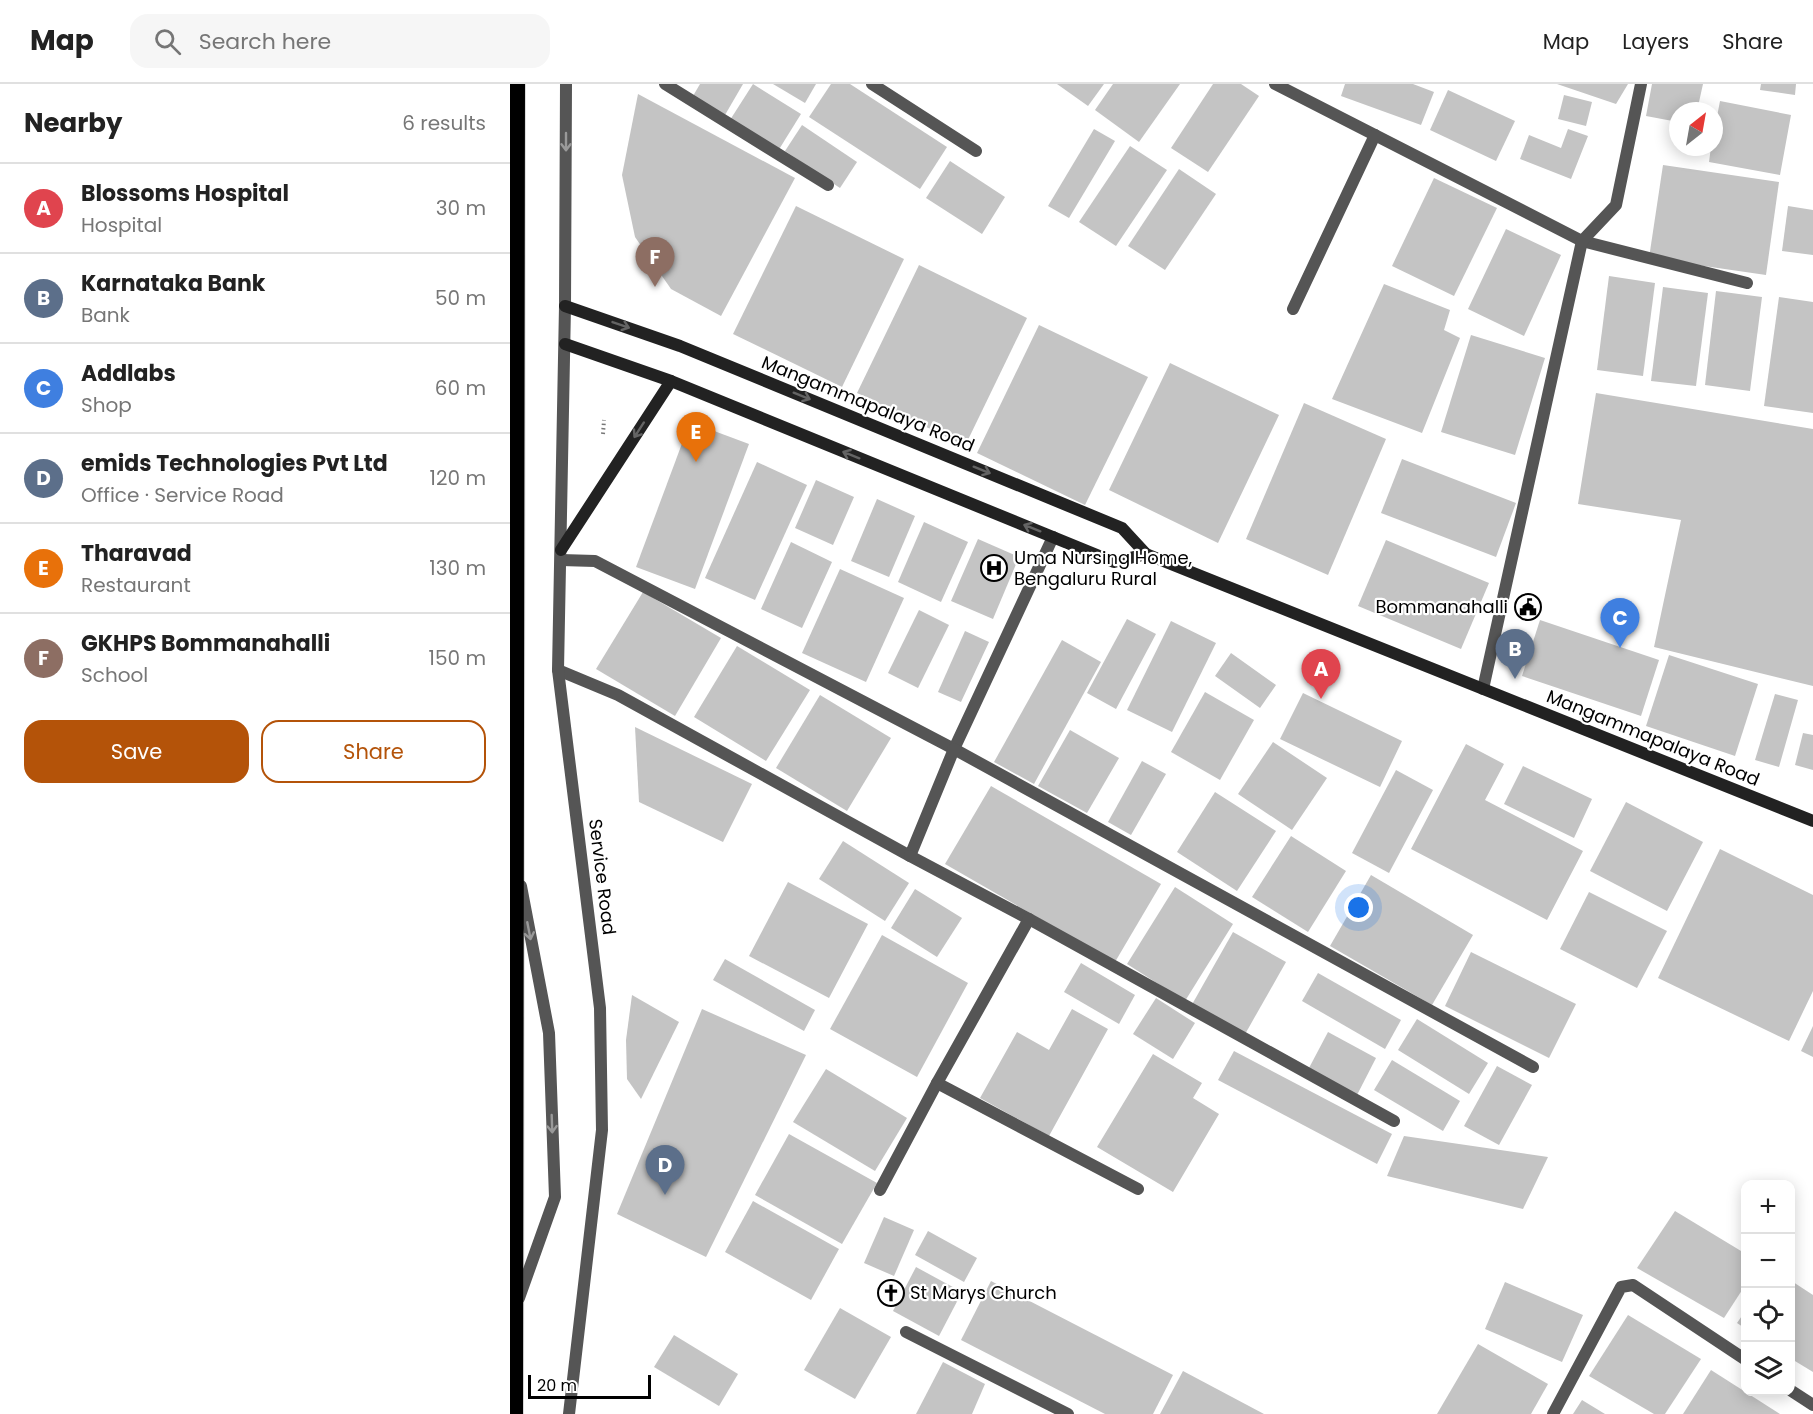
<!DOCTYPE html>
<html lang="en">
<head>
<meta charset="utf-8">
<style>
  :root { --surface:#fff; --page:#f6f6f6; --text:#222; --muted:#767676; --line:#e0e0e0; --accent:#b45309 }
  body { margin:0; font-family:Poppins,sans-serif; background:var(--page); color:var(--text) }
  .controls { position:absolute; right:18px; bottom:18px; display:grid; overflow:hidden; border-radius:12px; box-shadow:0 3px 15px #0003 }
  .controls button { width:54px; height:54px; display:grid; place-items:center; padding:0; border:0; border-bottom:2px solid var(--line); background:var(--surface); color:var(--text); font:30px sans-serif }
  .compass { position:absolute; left:1159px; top:18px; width:54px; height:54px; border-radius:50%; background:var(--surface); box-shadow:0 3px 15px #0003; rotate:31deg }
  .scale { position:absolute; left:18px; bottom:15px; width:123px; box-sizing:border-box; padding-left:6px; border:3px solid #000; border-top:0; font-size:16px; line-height:21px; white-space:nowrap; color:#000; -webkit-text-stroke:4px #fff; paint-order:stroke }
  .you { position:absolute; left:849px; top:824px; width:21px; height:21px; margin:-15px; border:4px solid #fff; border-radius:50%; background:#1a73e8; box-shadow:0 0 0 9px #1a73e833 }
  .badge { display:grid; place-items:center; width:39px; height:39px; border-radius:50%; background:var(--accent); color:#fff; font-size:20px; font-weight:700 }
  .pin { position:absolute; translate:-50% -50px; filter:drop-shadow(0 2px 3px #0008) }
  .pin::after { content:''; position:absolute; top:32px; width:21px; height:18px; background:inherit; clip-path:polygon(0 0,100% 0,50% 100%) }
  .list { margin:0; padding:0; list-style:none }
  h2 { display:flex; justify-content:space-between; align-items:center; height:78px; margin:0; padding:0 24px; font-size:26px }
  h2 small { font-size:20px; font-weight:400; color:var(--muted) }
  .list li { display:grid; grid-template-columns:39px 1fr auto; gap:18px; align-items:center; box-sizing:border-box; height:90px; padding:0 24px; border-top:2px solid var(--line) }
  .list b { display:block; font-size:22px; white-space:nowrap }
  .list p { margin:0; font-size:20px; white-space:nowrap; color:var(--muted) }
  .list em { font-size:20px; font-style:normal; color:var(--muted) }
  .actions { display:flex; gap:12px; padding:18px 24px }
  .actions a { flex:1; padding:14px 0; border:2px solid var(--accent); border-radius:18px; text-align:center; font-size:21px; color:var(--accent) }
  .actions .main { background:var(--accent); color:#fff }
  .icon { flex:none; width:33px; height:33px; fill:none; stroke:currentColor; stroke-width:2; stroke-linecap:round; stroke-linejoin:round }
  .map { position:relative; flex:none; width:1303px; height:1330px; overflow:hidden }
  header { display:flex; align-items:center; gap:36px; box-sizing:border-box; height:84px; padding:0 30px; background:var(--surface); border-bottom:2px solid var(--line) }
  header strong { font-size:28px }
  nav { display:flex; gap:33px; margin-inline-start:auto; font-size:21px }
  .search { width:420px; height:54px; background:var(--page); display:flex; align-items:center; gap:15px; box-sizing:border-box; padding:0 21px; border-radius:18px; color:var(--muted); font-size:22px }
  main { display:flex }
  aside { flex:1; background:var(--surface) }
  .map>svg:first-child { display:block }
  .building { fill:#c4c4c4 }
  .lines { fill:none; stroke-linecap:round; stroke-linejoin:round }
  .trunk-casing { stroke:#dbdbdb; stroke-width:18 }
  .path { stroke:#777; stroke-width:4; stroke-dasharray:1.5 3; stroke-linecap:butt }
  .service { stroke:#555; stroke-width:12 }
  .minor { stroke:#555; stroke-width:12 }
  .tertiary { stroke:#555; stroke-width:12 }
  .secondary { stroke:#222; stroke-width:12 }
  .trunk { stroke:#000; stroke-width:16 }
  .oneway { stroke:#999 }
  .oneway2 { stroke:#646464 }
  .labels { text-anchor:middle; stroke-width:4.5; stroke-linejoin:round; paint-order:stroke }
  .street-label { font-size:18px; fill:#000; stroke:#fff }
  .poi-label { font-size:18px; fill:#000; stroke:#fff; text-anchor:start }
</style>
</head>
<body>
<header>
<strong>Map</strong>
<div class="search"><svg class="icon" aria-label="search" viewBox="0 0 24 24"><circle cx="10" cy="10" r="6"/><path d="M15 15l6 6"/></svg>Search here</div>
<nav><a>Map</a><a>Layers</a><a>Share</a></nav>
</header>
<main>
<aside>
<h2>Nearby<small>6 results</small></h2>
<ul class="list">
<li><span class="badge" style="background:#e0444e">A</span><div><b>Blossoms Hospital</b><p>Hospital</p></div><em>30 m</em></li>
<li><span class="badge" style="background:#5c6f8a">B</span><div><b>Karnataka Bank</b><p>Bank</p></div><em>50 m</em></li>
<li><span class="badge" style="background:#3f7fe0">C</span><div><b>Addlabs</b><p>Shop</p></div><em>60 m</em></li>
<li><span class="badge" style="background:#5c6f8a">D</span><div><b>emids Technologies Pvt Ltd</b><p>Office · Service Road</p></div><em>120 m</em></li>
<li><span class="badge" style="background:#e8710a">E</span><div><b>Tharavad</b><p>Restaurant</p></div><em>130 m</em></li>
<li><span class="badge" style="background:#8d6e63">F</span><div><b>GKHPS Bommanahalli</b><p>School</p></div><em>150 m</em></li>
</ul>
<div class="actions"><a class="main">Save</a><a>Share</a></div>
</aside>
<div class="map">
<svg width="1303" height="1330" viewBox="0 0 1303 1330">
  <rect width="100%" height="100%" fill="#fff"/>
  <g class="building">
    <path d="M190 0H233L215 31 183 12Z"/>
    <path d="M243 0 291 30 268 67 220 36Z"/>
    <path d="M263 0H306L295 19Z"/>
    <path d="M321 0H340L437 63 410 105 299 33Z"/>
    <path d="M547 0H594L578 22Z"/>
    <path d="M603 0H670L629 58 585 26Z"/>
    <path d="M703 0H731L749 12 698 88 661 64Z"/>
    <path d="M835 0H903L924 8 911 41 831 12Z"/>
    <path d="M1047 0H1118L1106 20Z"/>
    <path d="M1142 0H1193L1187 27H1168V38L1136 32Z"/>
    <path d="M1251 0H1286L1285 11 1250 6Z"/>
    <path d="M938 6 1005 37 986 77 920 46Z"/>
    <path d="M128 10 285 94 211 232 161 205 125 153 112 91Z"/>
    <path d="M1054 11 1082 18 1076 42 1048 35Z"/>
    <path d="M1210 17 1281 31 1270 91 1199 78 1201 63H1204V48Z"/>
    <path d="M292 41 347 78 330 104 275 67Z"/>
    <path d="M584 45 605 57 559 134 538 122Z"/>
    <path d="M1058 45 1078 52 1061 95 1010 75 1019 51 1051 64Z"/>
    <path d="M620 62 657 86 606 162 569 138Z"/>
    <path d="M440 77 495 113 472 150 416 114Z"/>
    <path d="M1153 81 1269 98 1256 191 1139 174Z"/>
    <path d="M669 85 706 110 655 186 618 162Z"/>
    <path d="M924 94 987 124 944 212 882 182Z"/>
    <path d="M286 122 394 175 332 303 223 250Z"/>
    <path d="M1278 122 1303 126V171L1272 167Z"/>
    <path d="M996 145 1051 171 1014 252 958 225Z"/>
    <path d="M409 181 517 234 455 362 347 309Z"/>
    <path d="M1099 192 1145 199 1133 292 1087 286Z"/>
    <path d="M874 200 940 226 934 246 950 254 912 349 822 315Z"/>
    <path d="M1153 203 1198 209 1186 302 1141 297Z"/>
    <path d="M1206 207 1252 213 1240 307 1195 301Z"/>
    <path d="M1269 213 1303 218V329L1254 322Z"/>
    <path d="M529 241 638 293 575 421 467 369Z"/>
    <path d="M961 251 1035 274 1005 371 931 348Z"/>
    <path d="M660 279 769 331 708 459 599 406Z"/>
    <path d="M1086 309 1303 345V602L1144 563 1171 436 1068 420Z"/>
    <path d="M794 319 876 355 818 491 736 455Z"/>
    <path d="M180 338 239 360 185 505 126 483Z"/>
    <path d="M892 375 1006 419 986 473 871 429Z"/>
    <path d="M247 378 297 401 245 516 195 494Z"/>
    <path d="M306 396 344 413 323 461 285 444Z"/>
    <path d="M367 415 405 432 379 493 341 477Z"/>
    <path d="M414 438 458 458 431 518 388 498Z"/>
    <path d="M468 455 509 473 483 535 441 517Z"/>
    <path d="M876 456 979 499 951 565 848 522Z"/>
    <path d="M281 458 322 478 292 544 251 525Z"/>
    <path d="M330 485 394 514 356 598 292 569Z"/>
    <path d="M133 508 211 554 165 632 86 585Z"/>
    <path d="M409 526 439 541 408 604 378 589Z"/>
    <path d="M617 535 646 550 606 625 577 609Z"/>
    <path d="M1030 536 1149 576 1131 632 1012 592Z"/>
    <path d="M661 537 706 559 662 648 617 626Z"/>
    <path d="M455 547 479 558 451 618 428 608Z"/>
    <path d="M552 556 591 578 524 700 484 678Z"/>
    <path d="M227 562 300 606 256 677 184 633Z"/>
    <path d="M721 569 766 601 750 624 705 592Z"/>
    <path d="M1159 571 1248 600 1225 672 1136 642Z"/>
    <path d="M695 608 744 636 710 696 661 668Z"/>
    <path d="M793 609 892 657 870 703 770 655Z"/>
    <path d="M1265 610 1288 616 1269 683 1245 676Z"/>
    <path d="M310 611 381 654 337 727 266 684Z"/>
    <path d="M125 643 242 700 213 758 129 718Z"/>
    <path d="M560 646 609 674 577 729 528 702Z"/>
    <path d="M1293 649 1303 651V686L1285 681Z"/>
    <path d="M763 658 817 694 782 746 728 710Z"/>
    <path d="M956 660 994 680 975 716 1073 767 1037 836 901 765Z"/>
    <path d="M632 677 656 690 621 751 598 738Z"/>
    <path d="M1013 682 1082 715 1064 754 994 720Z"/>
    <path d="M886 686 923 706 879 789 842 769Z"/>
    <path d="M481 702 651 800 605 878 435 780Z"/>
    <path d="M705 708 766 747 727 807 667 768Z"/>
    <path d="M1116 718 1193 758 1157 827 1080 787Z"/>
    <path d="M781 752 836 787 798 848 742 813Z"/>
    <path d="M333 757 399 799 375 837 309 795Z"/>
    <path d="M1210 765 1303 811V907L1279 957 1148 894Z"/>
    <path d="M861 791 963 851 922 921 820 862Z"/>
    <path d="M278 798 358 840 319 914 239 872Z"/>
    <path d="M665 803 723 840 675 917 617 880Z"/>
    <path d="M405 805 452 834 427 873 381 844Z"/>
    <path d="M1079 808 1157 847 1127 904 1050 865Z"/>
    <path d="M723 848 776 878 734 952 680 924Z"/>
    <path d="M372 851 458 899 407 993 320 945Z"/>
    <path d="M961 868 1066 920 1039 974 935 922Z"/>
    <path d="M215 875 305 926 294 947 203 896Z"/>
    <path d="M571 879 625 911 609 940 554 908Z"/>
    <path d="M808 889 891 936 875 965 792 917Z"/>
    <path d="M122 911 169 938 131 1015 117 995 116 956Z"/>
    <path d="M646 914 685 939 663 975 623 950Z"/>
    <path d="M192 925 296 971 196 1173 107 1130Z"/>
    <path d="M562 925 598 945 539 1052 470 1014 507 948 539 966Z"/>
    <path d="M907 935 978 979 959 1010 888 966Z"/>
    <path d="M1303 942V973L1291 967Z"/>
    <path d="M818 948 866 974 847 1011 799 984Z"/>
    <path d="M724 967 882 1050 867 1080 708 996Z"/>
    <path d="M643 970 692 999 683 1014 709 1030 663 1108 587 1063Z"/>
    <path d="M882 976 950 1017 933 1047 864 1006Z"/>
    <path d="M987 982 1022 1001 989 1061 954 1042Z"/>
    <path d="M316 985 397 1034 365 1087 283 1038Z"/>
    <path d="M279 1050 367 1099 332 1160 245 1111Z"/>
    <path d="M894 1052 1038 1073 1013 1125 877 1092Z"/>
    <path d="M243 1117 329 1165 301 1216 215 1168Z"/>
    <path d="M1165 1127 1236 1170V1200L1214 1234 1127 1184Z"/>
    <path d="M374 1133 404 1146 384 1192 354 1179Z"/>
    <path d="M418 1147 467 1174 454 1198 405 1171Z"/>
    <path d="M406 1183 452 1208 429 1252 383 1227Z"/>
    <path d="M1280 1196 1303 1211V1288L1280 1274Z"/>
    <path d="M481 1197 663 1291 643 1330H595L451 1256Z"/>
    <path d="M995 1198 1073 1231 1052 1278 975 1245Z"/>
    <path d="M330 1224 381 1253 345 1315 294 1286Z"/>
    <path d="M1236 1226V1245L1227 1239Z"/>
    <path d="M1118 1231 1191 1275 1155 1330H1144L1079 1292Z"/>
    <path d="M164 1251 228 1290 209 1322 144 1283Z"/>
    <path d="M968 1260 1038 1300 1021 1330H927Z"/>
    <path d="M433 1278 475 1300 462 1330H406Z"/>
    <path d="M1201 1286 1270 1330H1173Z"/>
    <path d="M673 1287 754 1330H650Z"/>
    <path d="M1072 1316 1095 1330H1063Z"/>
  </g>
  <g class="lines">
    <defs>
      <path id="trunk" d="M5 1330 7 0"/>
    </defs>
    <use href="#trunk" class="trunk-casing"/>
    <path class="path" d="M93 350 94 336"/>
    <path class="service" d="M9 1214 45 1113 39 949 11 802"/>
    <g class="minor">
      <path d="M155 0 318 101"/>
      <path d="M362 0 466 67"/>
      <path d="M765 0 1072 157 1237 199"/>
      <path d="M783 225 865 51"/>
      <path d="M51 476 85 477 444 665 543 453"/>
      <path d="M48 586 108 611 400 772 444 665 1023 983"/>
      <path d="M973 605 1072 157 1106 121 1131 0"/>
      <path d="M400 772 519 835 884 1037"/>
      <path d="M427 999 628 1105"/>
      <path d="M370 1106 427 999 519 835"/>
      <path d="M396 1248 558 1330"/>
      <path d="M1280 1306 1303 1321"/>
      <path d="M1043 1330 1111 1203 1123 1201 1236 1276"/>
    </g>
    <path class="tertiary" d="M56 0 55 222 48 586 90 924 92 1046 59 1330"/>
    <g class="secondary">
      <path d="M55 222 170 262 612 444 636 470 1303 737"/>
      <path d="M55 260 161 297 604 478 636 470"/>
      <path d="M51 466 161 297"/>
    </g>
    <use href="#trunk" class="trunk"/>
  </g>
  <defs><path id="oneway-shaft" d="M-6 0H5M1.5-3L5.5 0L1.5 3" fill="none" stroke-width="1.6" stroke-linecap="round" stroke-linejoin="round" transform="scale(1.5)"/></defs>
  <g class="oneway">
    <use href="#oneway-shaft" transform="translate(56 58) rotate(90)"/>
    <use href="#oneway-shaft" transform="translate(19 847) rotate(79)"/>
    <use href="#oneway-shaft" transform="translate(42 1040) rotate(88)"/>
  </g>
  <g class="oneway2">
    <use href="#oneway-shaft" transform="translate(111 241) rotate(19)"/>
    <use href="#oneway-shaft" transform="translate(292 312) rotate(22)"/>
    <use href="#oneway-shaft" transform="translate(129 346) rotate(123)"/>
    <use href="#oneway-shaft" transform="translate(341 371) rotate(-158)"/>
    <use href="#oneway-shaft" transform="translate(472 386) rotate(22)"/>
    <use href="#oneway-shaft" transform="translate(522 444) rotate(-158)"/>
  </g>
  <defs>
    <symbol id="hospital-ring" viewBox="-11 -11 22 22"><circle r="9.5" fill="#fff" stroke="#000" stroke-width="1.5"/><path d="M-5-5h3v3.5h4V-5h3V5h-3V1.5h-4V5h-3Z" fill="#000"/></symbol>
    <symbol id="civic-ring" viewBox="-11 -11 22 22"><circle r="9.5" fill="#fff" stroke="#000" stroke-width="1.5"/><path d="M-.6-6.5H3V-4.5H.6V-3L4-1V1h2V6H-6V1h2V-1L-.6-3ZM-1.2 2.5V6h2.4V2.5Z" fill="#000"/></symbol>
    <symbol id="church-ring" viewBox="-11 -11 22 22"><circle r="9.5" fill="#fff" stroke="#000" stroke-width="1.5"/><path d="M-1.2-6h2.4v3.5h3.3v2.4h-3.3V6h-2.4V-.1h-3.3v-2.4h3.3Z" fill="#000"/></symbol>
  </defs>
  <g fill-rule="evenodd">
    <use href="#hospital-ring" x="469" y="469" width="30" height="30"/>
    <use href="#civic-ring" x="1003" y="508" width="30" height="30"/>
    <use href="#church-ring" x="366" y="1194" width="30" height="30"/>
  </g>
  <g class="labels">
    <g class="street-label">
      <text transform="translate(358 320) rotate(22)" y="6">Mangammapalaya Road</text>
      <text transform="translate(1143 654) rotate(22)" y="6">Mangammapalaya Road</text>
      <text transform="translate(92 793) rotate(83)" y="6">Service Road</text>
    </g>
    <g class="poi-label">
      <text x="504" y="480">Uma Nursing Home,<tspan x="504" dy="21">Bengaluru Rural</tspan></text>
      <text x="998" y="529" text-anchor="end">Bommanahalli</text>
      <text x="400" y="1215">St Marys Church</text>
    </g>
  </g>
</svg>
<div class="controls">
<button>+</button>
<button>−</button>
<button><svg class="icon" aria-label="locate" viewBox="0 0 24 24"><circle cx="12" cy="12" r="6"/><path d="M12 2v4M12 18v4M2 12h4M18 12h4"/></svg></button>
<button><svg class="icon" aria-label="layers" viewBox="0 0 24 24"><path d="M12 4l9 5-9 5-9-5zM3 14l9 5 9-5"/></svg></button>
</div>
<svg class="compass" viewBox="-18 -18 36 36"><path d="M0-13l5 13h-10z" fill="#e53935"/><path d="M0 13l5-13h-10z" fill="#767676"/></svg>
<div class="scale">20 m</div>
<div class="you"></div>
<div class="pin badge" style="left:811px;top:615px;background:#e0444e">A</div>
<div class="pin badge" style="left:1005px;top:595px;background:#5c6f8a">B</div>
<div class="pin badge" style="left:1110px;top:564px;background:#3f7fe0">C</div>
<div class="pin badge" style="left:155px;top:1111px;background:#5c6f8a">D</div>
<div class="pin badge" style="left:186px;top:378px;background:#e8710a">E</div>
<div class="pin badge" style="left:145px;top:203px;background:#8d6e63">F</div>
</div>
</main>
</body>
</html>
